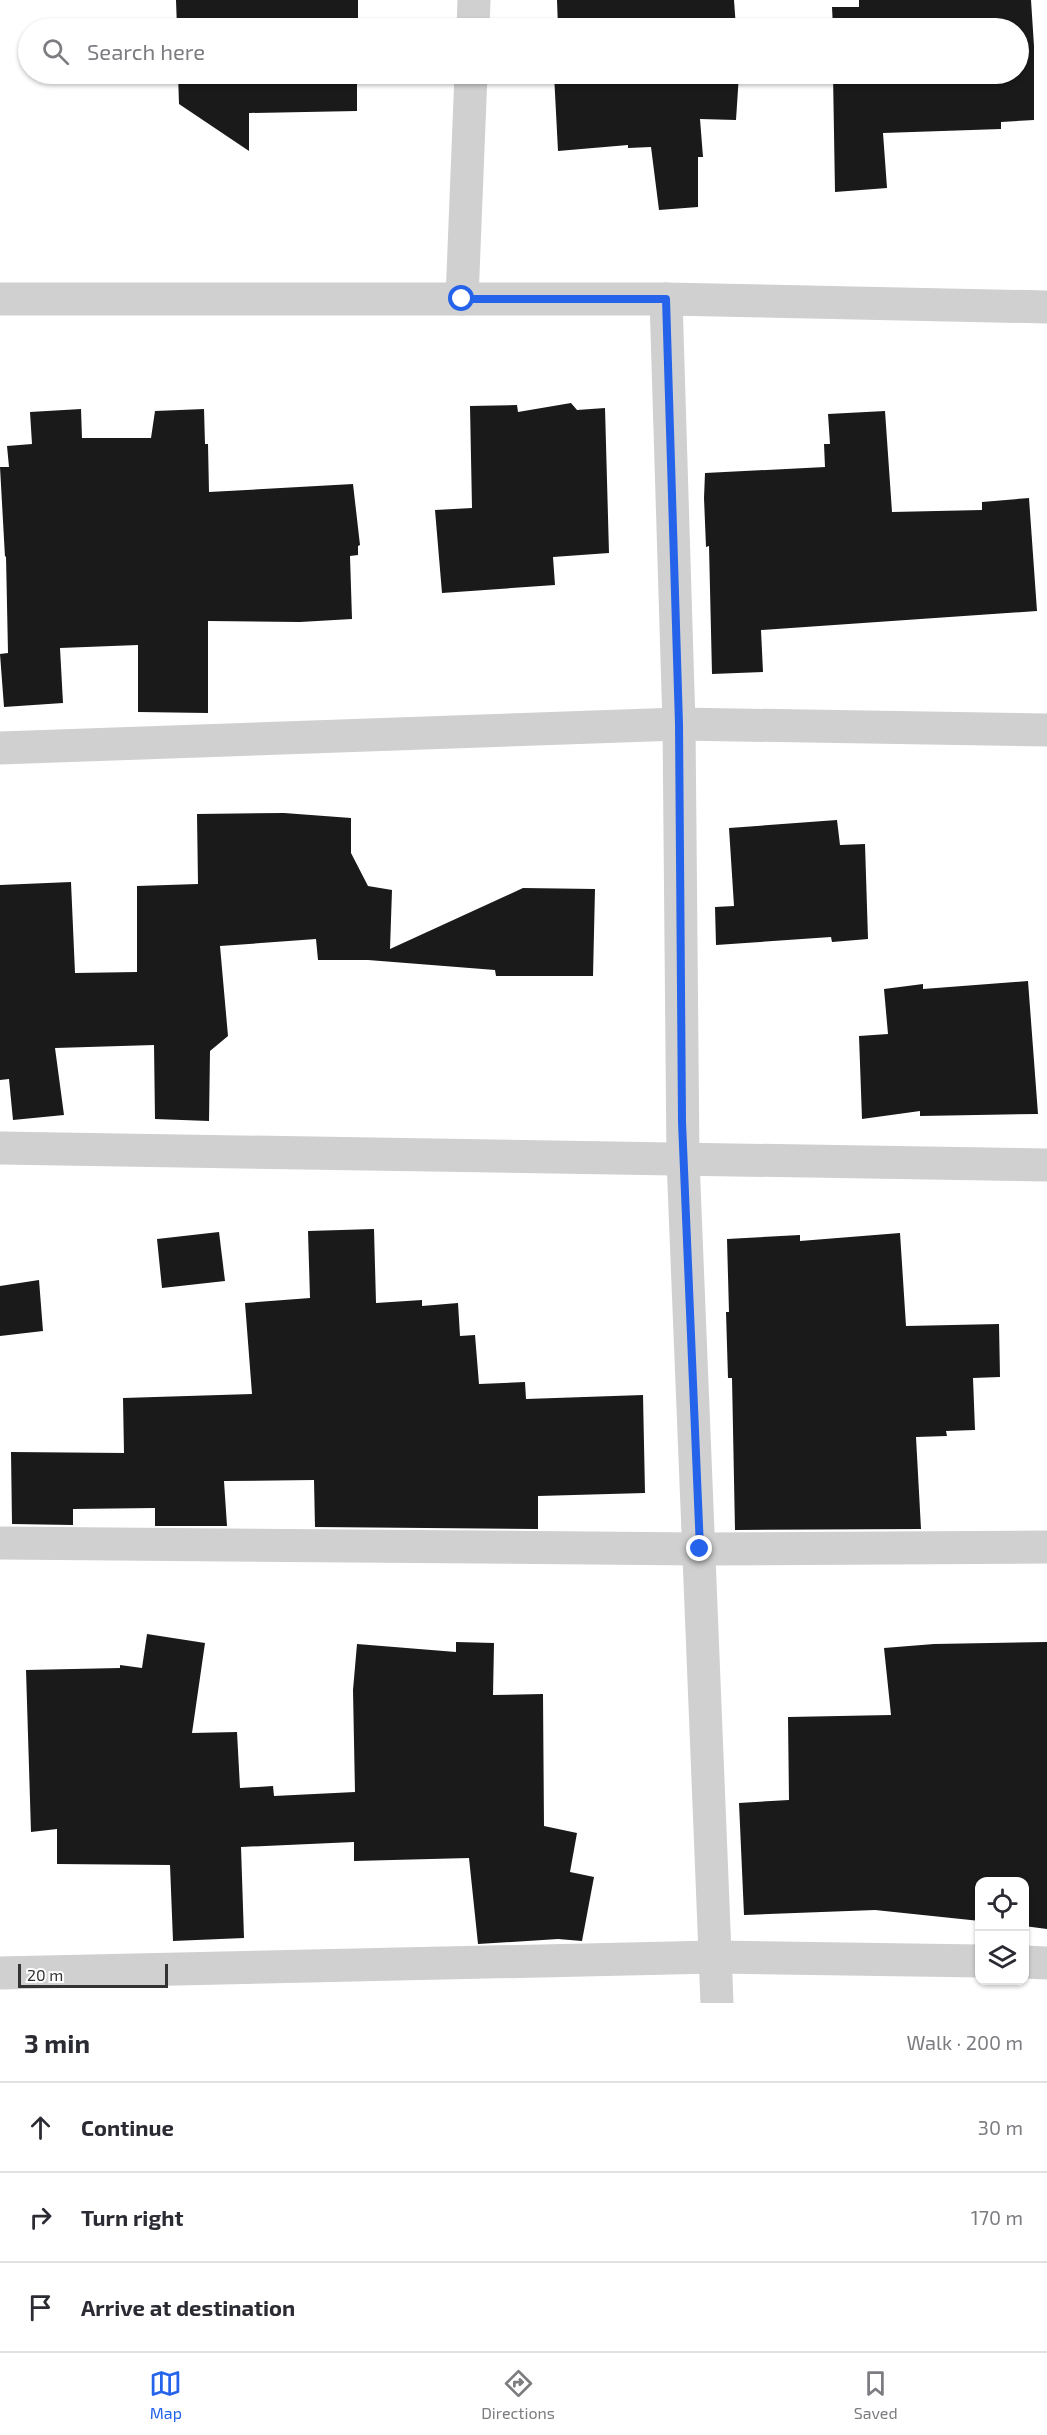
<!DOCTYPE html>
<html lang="en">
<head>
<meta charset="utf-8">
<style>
  :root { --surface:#fff; --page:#f7f7f7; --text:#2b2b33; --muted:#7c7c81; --line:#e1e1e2; --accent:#2563eb }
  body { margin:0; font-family:"Exo 2",sans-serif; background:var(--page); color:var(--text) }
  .controls { position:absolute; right:18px; bottom:18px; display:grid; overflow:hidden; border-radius:12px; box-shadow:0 2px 4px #0004 }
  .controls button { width:54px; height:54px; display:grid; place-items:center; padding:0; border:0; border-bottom:2px solid var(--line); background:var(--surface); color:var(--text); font:30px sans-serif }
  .scale { position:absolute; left:18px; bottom:15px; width:150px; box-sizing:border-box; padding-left:6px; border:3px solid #333; border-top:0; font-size:16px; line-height:21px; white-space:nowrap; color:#333; -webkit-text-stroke:4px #fff; paint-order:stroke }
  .stop { position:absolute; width:18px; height:18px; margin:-14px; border:4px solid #2563eb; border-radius:50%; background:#fff }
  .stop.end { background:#2563eb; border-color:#fff; box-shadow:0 2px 6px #0008 }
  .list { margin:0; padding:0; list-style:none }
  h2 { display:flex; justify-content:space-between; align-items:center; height:78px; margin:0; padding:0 24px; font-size:26px }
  h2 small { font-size:20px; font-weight:400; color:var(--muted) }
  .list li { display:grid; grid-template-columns:39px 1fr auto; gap:18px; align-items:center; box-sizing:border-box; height:90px; padding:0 24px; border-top:2px solid var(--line) }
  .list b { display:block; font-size:22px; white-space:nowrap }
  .list em { font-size:20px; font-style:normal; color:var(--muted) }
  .icon { flex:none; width:33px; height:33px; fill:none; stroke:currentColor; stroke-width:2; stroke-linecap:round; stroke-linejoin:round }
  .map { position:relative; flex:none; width:1047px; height:2003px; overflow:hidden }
  .search { position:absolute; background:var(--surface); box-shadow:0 2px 4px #0004; left:18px; right:18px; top:18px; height:66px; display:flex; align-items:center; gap:15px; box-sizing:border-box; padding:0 21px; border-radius:33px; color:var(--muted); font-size:22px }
  .sheet { height:348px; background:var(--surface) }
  nav { display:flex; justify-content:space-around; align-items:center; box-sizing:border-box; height:84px; border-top:2px solid var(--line); background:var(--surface); font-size:16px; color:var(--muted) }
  nav a { display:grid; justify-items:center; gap:3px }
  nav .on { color:var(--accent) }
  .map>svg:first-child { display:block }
  .building { fill:#1a1a1a }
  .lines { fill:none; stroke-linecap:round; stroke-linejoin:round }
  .street { stroke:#d0d0d0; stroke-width:33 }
  .route { stroke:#2563eb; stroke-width:8 }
</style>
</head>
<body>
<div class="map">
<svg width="1047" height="2003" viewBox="0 0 1047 2003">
  <rect width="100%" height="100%" fill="#fff"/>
  <g class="building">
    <path d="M176 0H358V28H177Z"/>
    <path d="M557 0H734L736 28H558Z"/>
    <path d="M859 0H1031L1034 46V120L1001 122V129L883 133 887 188 835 192 833 74H1018V28H833L832 7H859Z"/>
    <path d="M178 74H357V111L249 113V151L179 104Z"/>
    <path d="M554 74H739L736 120 700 119 703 157H698V207L659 210 651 147 628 148V145L558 151Z"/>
    <path d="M571 403 577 410 605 408 609 553 553 557 555 585 442 593 435 510 472 508 470 406 517 405 518 412Z"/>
    <path d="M81 409 82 438H151L155 411 204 409 205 444H208L209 492 353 484 360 545 358 546V555L350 556 352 619 300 622 208 621V713L138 712V645L60 648 63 703 4 707 0 654 8 653 6 556 5 557 0 467H9L7 446 32 444 30 412Z"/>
    <path d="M885 411 892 512 982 510V502L1029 498 1037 611 761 630 763 672 712 674 709 546 706 547 704 498 705 473 825 467 824 444H830L828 414Z"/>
    <path d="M284 813 351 818V853L368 886 392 890 390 949 523 888 595 889 593 976H496L495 970 368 960H318L316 939 220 946 228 1036 210 1051 209 1121 155 1119 154 1045 55 1048 64 1115 13 1120 9 1079 0 1080V885L71 882 75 973 137 972V886L198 884 197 814Z"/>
    <path d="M837 820 840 845 865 844 868 939 832 942 831 937 716 945 715 907 734 906 729 828Z"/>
    <path d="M1028 981 1038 1114 920 1116V1111L862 1119 859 1036 888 1034 884 989 923 984V989Z"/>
    <path d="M374 1229 376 1303 422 1300V1306L458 1303 460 1336 475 1335 479 1384 525 1382 526 1399 643 1395 645 1493 538 1496V1529L315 1527 314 1480 224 1481 227 1526H155V1508L73 1509V1525L12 1524 11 1452 124 1453 123 1398 252 1394 245 1303 310 1298 308 1231Z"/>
    <path d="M219 1232 225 1281 162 1288 157 1239Z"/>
    <path d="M900 1233 906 1326 999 1324 1000 1377 973 1378 975 1430 946 1431 947 1436 916 1437 921 1529 735 1530 732 1378H728L726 1312H729L727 1239 800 1235V1241Z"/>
    <path d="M39 1280 43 1331 0 1336V1286Z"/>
    <path d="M147 1634 205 1643 192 1733 237 1732 240 1788 273 1786 274 1796 355 1792 353 1690 357 1644 456 1652V1642L494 1643 493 1695 543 1694 544 1826 577 1833 570 1872 594 1877 582 1941 558 1939 478 1944 469 1858 354 1861V1842L241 1847 244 1938 173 1941 170 1865 57 1864V1829L31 1832 26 1670 120 1668V1665L142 1668Z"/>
    <path d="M1047 1642V1929L1024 1926V1881H980V1921L875 1910 744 1915 739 1803 789 1800 788 1717 891 1715 884 1648 934 1644Z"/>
  </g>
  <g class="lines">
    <g class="street">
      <path d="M473 28 474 0"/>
      <path d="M0 299H666L1047 307"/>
      <path d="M462 299 471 74"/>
      <path d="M666 299 679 724 683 1160 717 2003"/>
      <path d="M0 748 679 724 1047 730"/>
      <path d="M0 1148 1047 1165"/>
      <path d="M0 1543 700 1549 1047 1547"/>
      <path d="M1024 1962 1047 1963"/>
      <path d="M0 1973 715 1957 980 1961"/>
    </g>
  </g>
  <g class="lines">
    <path class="route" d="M462 299H666L679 724 682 1122 700 1549"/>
  </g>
</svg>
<div class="controls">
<button><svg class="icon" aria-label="locate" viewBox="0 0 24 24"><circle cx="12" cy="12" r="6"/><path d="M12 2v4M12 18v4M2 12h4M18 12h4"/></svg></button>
<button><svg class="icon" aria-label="layers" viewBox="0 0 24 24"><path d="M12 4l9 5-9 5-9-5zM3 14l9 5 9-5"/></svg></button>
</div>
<div class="scale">20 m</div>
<div class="stop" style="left:462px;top:299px"></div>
<div class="stop end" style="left:700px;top:1549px"></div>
<div class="search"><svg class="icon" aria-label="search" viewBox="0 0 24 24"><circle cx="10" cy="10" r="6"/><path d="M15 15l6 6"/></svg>Search here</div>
</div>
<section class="sheet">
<h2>3 min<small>Walk · 200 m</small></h2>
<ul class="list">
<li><svg class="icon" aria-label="ahead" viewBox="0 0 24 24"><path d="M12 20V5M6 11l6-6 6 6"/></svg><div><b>Continue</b></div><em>30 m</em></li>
<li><svg class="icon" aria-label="right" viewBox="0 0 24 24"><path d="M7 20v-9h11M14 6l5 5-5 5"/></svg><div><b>Turn right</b></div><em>170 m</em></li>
<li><svg class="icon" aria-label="arrive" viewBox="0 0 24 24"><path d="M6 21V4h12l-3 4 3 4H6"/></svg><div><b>Arrive at destination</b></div></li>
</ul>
</section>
<nav>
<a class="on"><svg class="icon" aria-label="map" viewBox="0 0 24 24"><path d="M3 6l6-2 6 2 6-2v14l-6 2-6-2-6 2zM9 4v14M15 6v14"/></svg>Map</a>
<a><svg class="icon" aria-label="directions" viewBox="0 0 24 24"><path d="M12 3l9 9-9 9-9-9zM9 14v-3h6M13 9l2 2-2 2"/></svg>Directions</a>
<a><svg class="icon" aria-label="saved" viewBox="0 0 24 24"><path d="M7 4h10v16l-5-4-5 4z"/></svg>Saved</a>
</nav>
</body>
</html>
